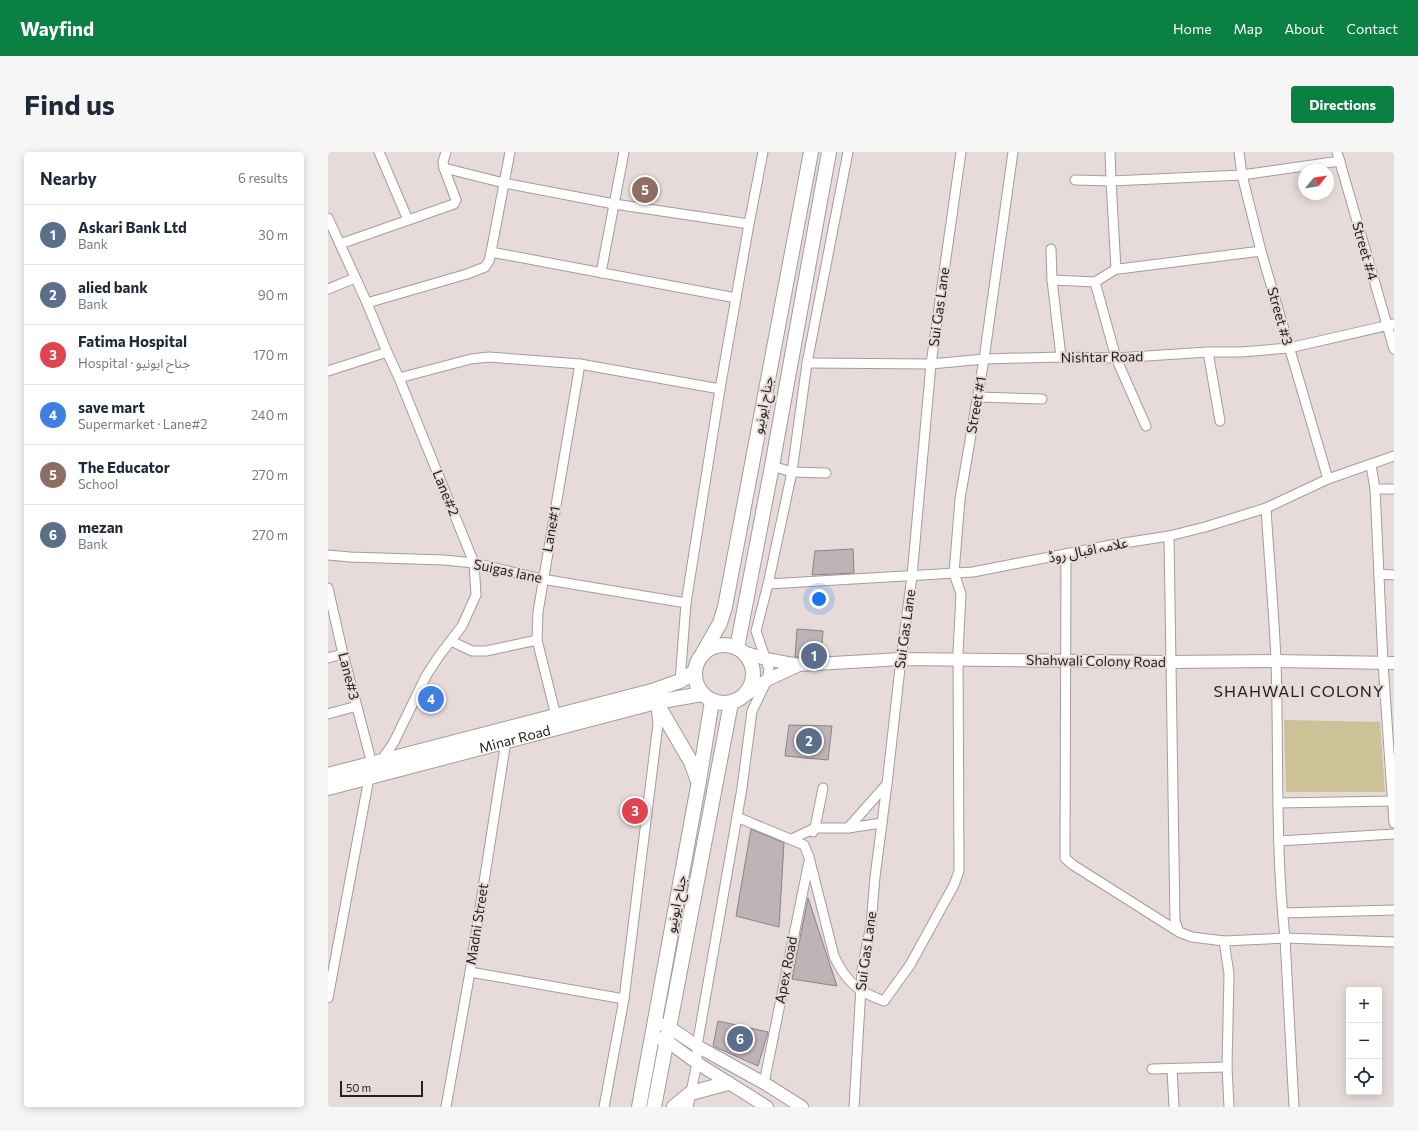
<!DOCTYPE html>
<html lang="en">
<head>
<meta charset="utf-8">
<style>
  :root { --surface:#fff; --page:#f6f6f7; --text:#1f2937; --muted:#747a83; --line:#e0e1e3; --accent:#0b8043 }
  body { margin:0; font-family:Commissioner,"Noto Sans Arabic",sans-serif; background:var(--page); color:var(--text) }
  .controls { position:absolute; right:12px; bottom:12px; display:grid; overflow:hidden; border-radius:4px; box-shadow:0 2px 10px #0003 }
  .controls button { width:36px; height:36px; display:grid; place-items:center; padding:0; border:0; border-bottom:1px solid var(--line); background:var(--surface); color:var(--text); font:20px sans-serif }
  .compass { position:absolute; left:970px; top:12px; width:36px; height:36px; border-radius:50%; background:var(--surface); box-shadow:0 2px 10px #0003; rotate:60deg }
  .scale { position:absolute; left:12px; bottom:10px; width:83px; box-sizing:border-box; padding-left:4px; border:2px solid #252120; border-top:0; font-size:11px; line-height:14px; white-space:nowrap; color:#252120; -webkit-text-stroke:3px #e7dbda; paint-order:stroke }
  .you { position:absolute; left:491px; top:447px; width:14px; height:14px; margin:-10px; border:3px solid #fff; border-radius:50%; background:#1a73e8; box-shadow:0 0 0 6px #1a73e833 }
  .badge { display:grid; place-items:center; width:26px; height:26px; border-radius:50%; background:var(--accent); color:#fff; font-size:13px; font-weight:700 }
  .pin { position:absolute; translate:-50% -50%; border:2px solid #fff; box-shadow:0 1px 4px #0006 }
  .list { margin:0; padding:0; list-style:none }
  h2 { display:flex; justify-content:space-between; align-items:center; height:52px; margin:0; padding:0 16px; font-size:17px }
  h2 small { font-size:13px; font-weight:400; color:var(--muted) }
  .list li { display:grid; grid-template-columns:26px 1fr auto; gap:12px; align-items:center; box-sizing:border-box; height:60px; padding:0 16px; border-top:1px solid var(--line) }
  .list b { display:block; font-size:15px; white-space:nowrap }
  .list p { margin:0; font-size:13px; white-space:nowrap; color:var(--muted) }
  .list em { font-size:13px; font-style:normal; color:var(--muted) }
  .icon { flex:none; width:22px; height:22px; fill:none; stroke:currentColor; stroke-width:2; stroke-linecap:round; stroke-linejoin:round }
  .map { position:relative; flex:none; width:1066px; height:955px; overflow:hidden; border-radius:4px }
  header { display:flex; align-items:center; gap:24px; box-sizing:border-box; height:56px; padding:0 20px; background:var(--accent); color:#fff }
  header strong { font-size:19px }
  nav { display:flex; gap:22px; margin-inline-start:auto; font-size:14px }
  .intro { display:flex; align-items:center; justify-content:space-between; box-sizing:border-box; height:96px; padding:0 24px }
  h1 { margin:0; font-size:28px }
  .button { padding:10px 18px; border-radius:4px; background:var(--accent); color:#fff; font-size:14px; font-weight:700 }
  main { display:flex; gap:24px; padding:0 24px }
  aside { flex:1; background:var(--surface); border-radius:4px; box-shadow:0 2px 10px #0003 }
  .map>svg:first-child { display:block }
  .green { fill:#cdc297 }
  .building { fill:#beb3b7; stroke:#8c8286 }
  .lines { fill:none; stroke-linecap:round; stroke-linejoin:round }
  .street-casing { stroke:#a69b9a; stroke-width:11 }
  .secondary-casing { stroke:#a69b9a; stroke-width:14 }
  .primary-casing { stroke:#a69b9a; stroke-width:16 }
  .street { stroke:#fff; stroke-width:9 }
  .secondary { stroke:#fff; stroke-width:12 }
  .primary { stroke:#fff; stroke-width:14 }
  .labels { text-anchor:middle; stroke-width:4; stroke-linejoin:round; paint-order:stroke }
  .street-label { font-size:14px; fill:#252120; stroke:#e7dbda }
  .quarter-label { font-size:16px; letter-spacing:1px; fill:#252120; stroke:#e7dbda }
</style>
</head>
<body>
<header>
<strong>Wayfind</strong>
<nav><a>Home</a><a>Map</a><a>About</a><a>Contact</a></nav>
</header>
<div class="intro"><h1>Find us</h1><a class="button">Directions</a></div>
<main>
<aside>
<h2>Nearby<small>6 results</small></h2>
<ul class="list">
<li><span class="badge" style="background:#5c6f8a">1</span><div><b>Askari Bank Ltd</b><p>Bank</p></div><em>30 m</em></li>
<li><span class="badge" style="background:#5c6f8a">2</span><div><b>alied bank</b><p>Bank</p></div><em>90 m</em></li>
<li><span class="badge" style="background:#e0444e">3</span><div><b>Fatima Hospital</b><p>Hospital · جناح ایونیو</p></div><em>170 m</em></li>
<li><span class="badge" style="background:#3f7fe0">4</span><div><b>save mart</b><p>Supermarket · Lane#2</p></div><em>240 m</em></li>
<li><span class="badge" style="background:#8d6e63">5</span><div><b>The Educator</b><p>School</p></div><em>270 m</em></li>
<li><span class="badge" style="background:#5c6f8a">6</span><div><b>mezan</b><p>Bank</p></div><em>270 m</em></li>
</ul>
</aside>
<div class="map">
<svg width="1066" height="955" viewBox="0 0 1066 955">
  <rect width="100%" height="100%" fill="#e7dbda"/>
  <path class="green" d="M956 568 1052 570 1057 640H958Z"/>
  <g class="building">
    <path d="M525 397 526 421 484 423 487 399Z"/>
    <path d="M469 477 495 479 493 504 467 505Z"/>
    <path d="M461 573 504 574 500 608 457 604Z"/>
    <path d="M423 677 456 691 451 775 408 764Z"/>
    <path d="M480 746 509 834 464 827Z"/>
    <path d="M390 869 440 880 430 914 385 894Z"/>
  </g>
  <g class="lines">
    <defs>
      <g id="street">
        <path d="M51 0 80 68"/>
        <path d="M182 0 163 100 408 146"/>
        <path d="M782 0 783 29 788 117"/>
        <path d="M911 0 914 23 933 99 1000 327"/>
        <path d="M1009 0 1066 197"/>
        <path d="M116 16 176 31 286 52 421 72"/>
        <path d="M747 28 783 29 914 23 1012 9"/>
        <path d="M0 66 39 151 59 200 71 226 146 411 148 443 134 474 111 504 98 524 66 590 53 609"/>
        <path d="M12 92 126 52 128 48 116 16 115 10 118 0"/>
        <path d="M723 97 724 128 767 130 788 117H791L933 99"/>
        <path d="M273 121 296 0"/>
        <path d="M724 128 733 205"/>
        <path d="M767 130 788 206 818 274"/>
        <path d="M0 137 27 126"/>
        <path d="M39 151 139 122 157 115 161 109 163 100"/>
        <path d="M880 200 892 269"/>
        <path d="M479 211 603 212 656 207 733 205 788 206 880 200H913L961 196 1066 172"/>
        <path d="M0 219 59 200"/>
        <path d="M71 226 143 207 161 205 252 212 392 237"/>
        <path d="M649 245 714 247"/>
        <path d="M1043 313 1047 337 1055 511 1066 671"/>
        <path d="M444 314 464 320 498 321"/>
        <path d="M1047 337H1066"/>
        <path d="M938 356C941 407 946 458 948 510 951 602 947 694 957 786L966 955"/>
        <path d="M841 384 847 769 851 780"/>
        <path d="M738 402 737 706 745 713 851 780 864 785 896 789 901 822 899 915 901 955"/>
        <path d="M0 403 22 405 116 408 146 411 214 427 358 451"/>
        <path d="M1051 422 1066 423"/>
        <path d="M440 432 645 420 783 393 841 384 877 375 938 356 1000 327 1066 304"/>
        <path d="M0 436 15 502 44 612"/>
        <path d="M123 489 144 499H158L209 488"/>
        <path d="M0 506 15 502"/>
        <path d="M352 529 358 451 392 237 421 72 435 0"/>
        <path d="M0 562 29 554"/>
        <path d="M228 564 209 488 210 460 252 212"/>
        <path d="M950 651 1065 649"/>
        <path d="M409 665 476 693 481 705 506 804C512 817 520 830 533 838 540 843 548 846 556 849L582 813 626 733 631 719 630 500 633 442 626 421 632 347 656 207 685 0"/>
        <path d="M520 676 559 632"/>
        <path d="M485 680 487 676 495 636"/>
        <path d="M464 687 487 676H520L554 671"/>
        <path d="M951 689 1066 682"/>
        <path d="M955 761 1066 758"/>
        <path d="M896 789 957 786 1066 790"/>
        <path d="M142 820 296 847"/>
        <path d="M0 846 41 626"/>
        <path d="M824 917 899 915"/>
        <path d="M844 917 846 955"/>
        <path d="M436 931 481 709"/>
        <path d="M118 955 142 820 178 589"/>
        <path d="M276 955 296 847 330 572 328 554"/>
        <path d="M360 955 369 911V894L414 636 424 559 439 528 441 517 428 479 440 432 464 320 479 211 520 0"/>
        <path d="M526 955 534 818 543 773 547 725 559 632 573 507 584 424 603 212 633 0"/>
      </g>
      <g id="secondary">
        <path d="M415 500 438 507 471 513 573 507 842 510 948 509 1066 511"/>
        <path d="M409 549 439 528 471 513"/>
        <path d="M326 870 341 875 369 894 436 931 474 955"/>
        <path d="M324 884 339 889 369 911 439 955"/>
      </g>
      <g id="primary">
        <circle cx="396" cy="522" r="29"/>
        <path d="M409 496 444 314 501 0"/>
        <path d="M375 501 392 471 397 455 483 0"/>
        <path d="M328 550 363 610 370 629"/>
        <path d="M0 623 324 539 352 529 366 520"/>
        <path id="s1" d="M0 636 328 550 374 542"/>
        <path d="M311 955 371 629 384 549"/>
        <path d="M326 955 403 551"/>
        <path d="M346 955 363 941 400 931"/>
      </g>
    </defs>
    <use href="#street" class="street-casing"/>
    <use href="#secondary" class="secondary-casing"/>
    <use href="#primary" class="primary-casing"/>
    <use href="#street" class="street"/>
    <use href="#secondary" class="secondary"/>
    <use href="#primary" class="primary"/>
  </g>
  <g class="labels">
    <g class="street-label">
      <text transform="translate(1037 99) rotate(74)" y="5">Street #4</text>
      <text transform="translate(611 155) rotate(-82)" y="5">Sui Gas Lane</text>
      <text transform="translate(952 164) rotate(74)" y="5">Street #3</text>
      <text transform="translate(774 205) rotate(-1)" y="5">Nishtar Road</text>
      <text transform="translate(435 253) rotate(-79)" y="5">جناح ایونیو</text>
      <text transform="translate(648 253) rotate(-80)" y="5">Street #1</text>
      <text transform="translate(118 341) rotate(68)" y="5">Lane#2</text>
      <text transform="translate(223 377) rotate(-80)" y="5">Lane#1</text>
      <text transform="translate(760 398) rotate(-11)" y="5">علامہ اقبال روڈ</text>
      <text transform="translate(180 419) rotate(12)" y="5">Suigas lane</text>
      <text transform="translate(577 477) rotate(-82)" y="5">Sui Gas Lane</text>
      <text transform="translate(768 509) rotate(1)" y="5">Shahwali Colony Road</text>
      <text transform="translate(21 524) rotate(76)" y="5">Lane#3</text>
      <text dy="5" stroke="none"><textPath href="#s1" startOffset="193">Minar Road</textPath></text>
      <text transform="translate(348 752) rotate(-79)" y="5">جناح ایونیو</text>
      <text transform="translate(149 772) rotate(-81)" y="5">Madni Street</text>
      <text transform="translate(538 799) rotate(-82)" y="5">Sui Gas Lane</text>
      <text transform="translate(458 818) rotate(-79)" y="5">Apex Road</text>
    </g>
    <g class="quarter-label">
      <text x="971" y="545">SHAHWALI COLONY</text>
    </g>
  </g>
</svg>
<div class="controls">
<button>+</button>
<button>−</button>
<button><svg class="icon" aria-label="locate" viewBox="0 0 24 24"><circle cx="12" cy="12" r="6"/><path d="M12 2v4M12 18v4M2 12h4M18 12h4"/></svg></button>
</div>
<svg class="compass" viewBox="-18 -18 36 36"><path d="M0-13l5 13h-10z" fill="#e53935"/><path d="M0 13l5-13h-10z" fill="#747a83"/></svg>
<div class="scale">50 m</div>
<div class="you"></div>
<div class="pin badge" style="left:486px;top:504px;background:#5c6f8a">1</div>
<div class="pin badge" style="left:481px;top:589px;background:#5c6f8a">2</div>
<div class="pin badge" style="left:307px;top:659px;background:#e0444e">3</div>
<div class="pin badge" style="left:103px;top:547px;background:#3f7fe0">4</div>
<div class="pin badge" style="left:317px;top:38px;background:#8d6e63">5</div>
<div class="pin badge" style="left:412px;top:887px;background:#5c6f8a">6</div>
</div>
</main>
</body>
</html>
